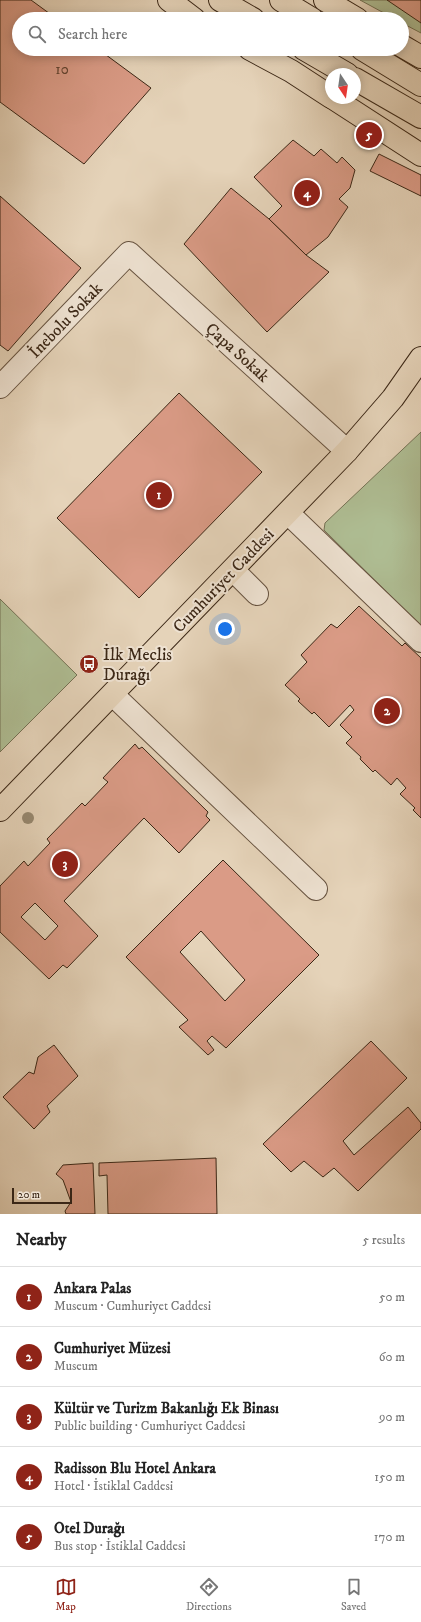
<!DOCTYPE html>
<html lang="en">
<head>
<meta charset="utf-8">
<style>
  :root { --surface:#fff; --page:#f6f6f6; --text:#222; --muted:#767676; --line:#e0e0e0; --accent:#8f2418 }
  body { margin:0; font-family:"IM FELL DW Pica",serif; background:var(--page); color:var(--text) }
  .compass { position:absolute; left:325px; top:68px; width:36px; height:36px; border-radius:50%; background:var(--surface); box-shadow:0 2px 10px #0003; rotate:167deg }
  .scale { position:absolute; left:12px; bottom:10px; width:60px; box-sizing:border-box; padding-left:4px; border:2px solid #3b2716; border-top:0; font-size:11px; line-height:14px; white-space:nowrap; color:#3b2716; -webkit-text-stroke:3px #eee2d2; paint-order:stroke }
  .you { position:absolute; left:225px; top:629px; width:14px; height:14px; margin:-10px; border:3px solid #fff; border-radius:50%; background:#1a73e8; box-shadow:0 0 0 6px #1a73e833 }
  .badge { display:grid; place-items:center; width:26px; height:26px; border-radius:50%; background:var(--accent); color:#fff; font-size:13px; font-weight:700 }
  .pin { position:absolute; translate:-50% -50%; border:2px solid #fff; box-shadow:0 1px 4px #0006 }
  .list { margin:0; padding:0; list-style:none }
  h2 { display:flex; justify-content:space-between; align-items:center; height:52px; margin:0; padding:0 16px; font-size:17px }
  h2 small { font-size:13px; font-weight:400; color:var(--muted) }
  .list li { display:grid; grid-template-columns:26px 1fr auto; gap:12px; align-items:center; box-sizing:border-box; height:60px; padding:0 16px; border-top:1px solid var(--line) }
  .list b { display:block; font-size:15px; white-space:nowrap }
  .list p { margin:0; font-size:13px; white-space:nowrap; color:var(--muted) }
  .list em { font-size:13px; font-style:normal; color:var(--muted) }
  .icon { flex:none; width:22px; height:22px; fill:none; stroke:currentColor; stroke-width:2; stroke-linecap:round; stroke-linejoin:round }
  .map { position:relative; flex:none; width:421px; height:1214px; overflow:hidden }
  .search { position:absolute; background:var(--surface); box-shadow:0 2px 10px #0003; left:12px; right:12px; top:12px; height:44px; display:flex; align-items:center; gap:10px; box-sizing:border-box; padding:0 14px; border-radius:22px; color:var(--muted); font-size:15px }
  .sheet { height:352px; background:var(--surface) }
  nav { display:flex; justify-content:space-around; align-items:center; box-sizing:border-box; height:56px; border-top:1px solid var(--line); background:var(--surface); font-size:11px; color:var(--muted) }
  nav a { display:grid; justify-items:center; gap:2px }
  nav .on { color:var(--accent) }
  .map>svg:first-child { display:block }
  .green { fill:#afbe94; stroke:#757255 }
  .building { fill:#da9b86; stroke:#3b2716; fill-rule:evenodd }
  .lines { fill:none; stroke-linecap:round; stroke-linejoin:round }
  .minor-casing { stroke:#66523f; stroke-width:24 }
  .major-casing { stroke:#3b2716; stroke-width:24 }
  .minor { stroke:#eee2d2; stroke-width:22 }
  .major { stroke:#e5d3b9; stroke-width:22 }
  .tree { fill:#978971 }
  .labels { text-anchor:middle; stroke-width:4; stroke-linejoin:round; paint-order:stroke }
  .number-label { font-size:15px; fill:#634432 }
  .street-label { font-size:17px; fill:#3b2716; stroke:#eee2d2 }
  .poi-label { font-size:17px; fill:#3b2716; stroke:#eee2d2; text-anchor:start }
</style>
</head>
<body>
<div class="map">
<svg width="421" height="1214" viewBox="0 0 421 1214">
  <rect width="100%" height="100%" fill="#e5d3b9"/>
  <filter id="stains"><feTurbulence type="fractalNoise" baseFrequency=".005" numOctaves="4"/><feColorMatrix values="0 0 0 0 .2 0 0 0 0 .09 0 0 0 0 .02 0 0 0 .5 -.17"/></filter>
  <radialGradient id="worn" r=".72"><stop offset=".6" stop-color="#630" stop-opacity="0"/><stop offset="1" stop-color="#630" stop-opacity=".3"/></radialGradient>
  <g class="green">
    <path d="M360 0H421V33L402 23V19H395Z"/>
    <path d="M421 432V626L324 530 325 523Z"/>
    <path d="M0 599 77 675 0 752Z"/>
  </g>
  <g class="building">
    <path d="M0 0H31L57 19H19V49H98L151 88 84 164 0 102Z"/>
    <path d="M387 0H421V23Z"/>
    <path d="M293 140 314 156 321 149 337 163 342 157 355 170 350 188 339 199 348 207 328 237 306 255 269 219 282 206 254 177Z"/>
    <path d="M379 154 421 175V196L370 171Z"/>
    <path d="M231 188 269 219 306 255 329 272 267 332 184 244Z"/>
    <path d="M0 196 81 268 8 351 0 345Z"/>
    <path d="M179 393 262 472 139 598 57 518Z"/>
    <path d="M359 606 402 646 405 643 421 658V818L413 810 415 808 400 794 406 788 397 778 391 785 375 770 373 772 360 759 361 757 346 743 352 737 340 725 354 710 350 705 329 727 314 712 312 714 298 701 300 699 285 685 307 662 301 655 331 624 337 628Z"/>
    <path d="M135 744 139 749 142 747 208 812 206 816 210 820 179 853 144 818 64 901 98 936 67 968 63 965 49 979 0 932V886L24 861 28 866 50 843 47 839 82 803 85 806 108 782 103 778ZM35 903 58 926 45 940 21 917Z"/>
    <path d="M223 860 319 955 226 1048 212 1036 207 1041 214 1050 208 1055 179 1027 188 1020 126 957ZM201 931 245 980 225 1001 180 952Z"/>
    <path d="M371 1041 407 1078 343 1141 354 1155 408 1107 421 1123V1129L358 1191 334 1168 323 1177 304 1161 291 1172 263 1144Z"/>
    <path d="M54 1045 78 1076 47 1106 50 1112 34 1129 3 1097 29 1072 34 1074 38 1057Z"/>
    <path d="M216 1158 217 1214H108L107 1175 99 1176V1163Z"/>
    <path d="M93 1163 95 1214H66L65 1211 71 1202 63 1180 56 1174 63 1165Z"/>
  </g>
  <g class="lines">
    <defs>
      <g id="minor">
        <path d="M0 387 129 253 347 451"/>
        <path d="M288 513 421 641"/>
        <path d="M233 570 257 594"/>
        <path d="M113 695 316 889"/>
      </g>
      <g id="major">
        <path d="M169 0 194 19"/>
        <path d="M220 0 253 19"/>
        <path d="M281 0 312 19"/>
        <path d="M325 0 357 19"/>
        <path d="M402 46 421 57"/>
        <path d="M250 49 291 71 331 97"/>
        <path d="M304 49 347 74"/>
        <path d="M362 49 421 85"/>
        <path d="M355 79 421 117"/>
        <path d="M333 98 421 155"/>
        <path d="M0 810 347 451 393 398 421 358"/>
      </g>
    </defs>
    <use href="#minor" class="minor-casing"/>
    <use href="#major" class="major-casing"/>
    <use href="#minor" class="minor"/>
    <use href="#major" class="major"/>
  </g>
  <circle class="tree" cx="28" cy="818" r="6"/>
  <defs>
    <symbol id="bus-disc" viewBox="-11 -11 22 22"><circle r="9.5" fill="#8f2418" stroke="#eee2d2"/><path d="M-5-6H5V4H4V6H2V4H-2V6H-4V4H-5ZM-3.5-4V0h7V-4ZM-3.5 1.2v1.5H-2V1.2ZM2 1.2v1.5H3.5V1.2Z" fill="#fff"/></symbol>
  </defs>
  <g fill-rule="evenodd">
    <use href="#bus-disc" x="78" y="653" width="22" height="22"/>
  </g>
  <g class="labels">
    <g class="number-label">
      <text x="62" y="74">10</text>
    </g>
    <g class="street-label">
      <text transform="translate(65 320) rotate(-46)" y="6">İnebolu Sokak</text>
      <text transform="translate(238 352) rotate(42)" y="6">Çapa Sokak</text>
      <text transform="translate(223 580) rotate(-46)" y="6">Cumhuriyet Caddesi</text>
    </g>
    <g class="poi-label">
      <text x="103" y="660">İlk Meclis<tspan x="103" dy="20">Durağı</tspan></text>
    </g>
  </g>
  <rect width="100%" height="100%" filter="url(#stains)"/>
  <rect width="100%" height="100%" fill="url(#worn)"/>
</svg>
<svg class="compass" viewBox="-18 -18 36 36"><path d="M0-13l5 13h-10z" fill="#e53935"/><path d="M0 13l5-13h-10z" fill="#767676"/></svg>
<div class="scale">20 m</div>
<div class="you"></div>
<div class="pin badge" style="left:159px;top:495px">1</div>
<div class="pin badge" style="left:387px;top:711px">2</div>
<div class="pin badge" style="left:65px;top:864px">3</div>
<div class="pin badge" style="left:307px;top:193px">4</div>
<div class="pin badge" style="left:369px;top:135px">5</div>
<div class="search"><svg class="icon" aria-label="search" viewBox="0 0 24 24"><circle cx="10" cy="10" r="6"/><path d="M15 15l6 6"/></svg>Search here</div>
</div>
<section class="sheet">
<h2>Nearby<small>5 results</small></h2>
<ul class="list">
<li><span class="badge">1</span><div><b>Ankara Palas</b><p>Museum · Cumhuriyet Caddesi</p></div><em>50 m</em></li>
<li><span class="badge">2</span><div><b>Cumhuriyet Müzesi</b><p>Museum</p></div><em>60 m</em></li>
<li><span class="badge">3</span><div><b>Kültür ve Turizm Bakanlığı Ek Binası</b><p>Public building · Cumhuriyet Caddesi</p></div><em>90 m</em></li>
<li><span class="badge">4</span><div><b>Radisson Blu Hotel Ankara</b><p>Hotel · İstiklal Caddesi</p></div><em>150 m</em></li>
<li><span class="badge">5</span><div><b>Otel Durağı</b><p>Bus stop · İstiklal Caddesi</p></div><em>170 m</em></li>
</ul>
</section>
<nav>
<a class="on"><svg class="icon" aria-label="map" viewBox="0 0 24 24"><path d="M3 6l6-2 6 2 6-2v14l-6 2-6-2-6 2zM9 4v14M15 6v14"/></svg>Map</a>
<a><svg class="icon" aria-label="directions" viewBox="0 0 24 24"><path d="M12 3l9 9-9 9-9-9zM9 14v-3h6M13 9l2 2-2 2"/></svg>Directions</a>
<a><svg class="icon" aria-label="saved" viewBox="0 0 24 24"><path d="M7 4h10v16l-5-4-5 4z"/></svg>Saved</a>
</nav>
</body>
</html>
